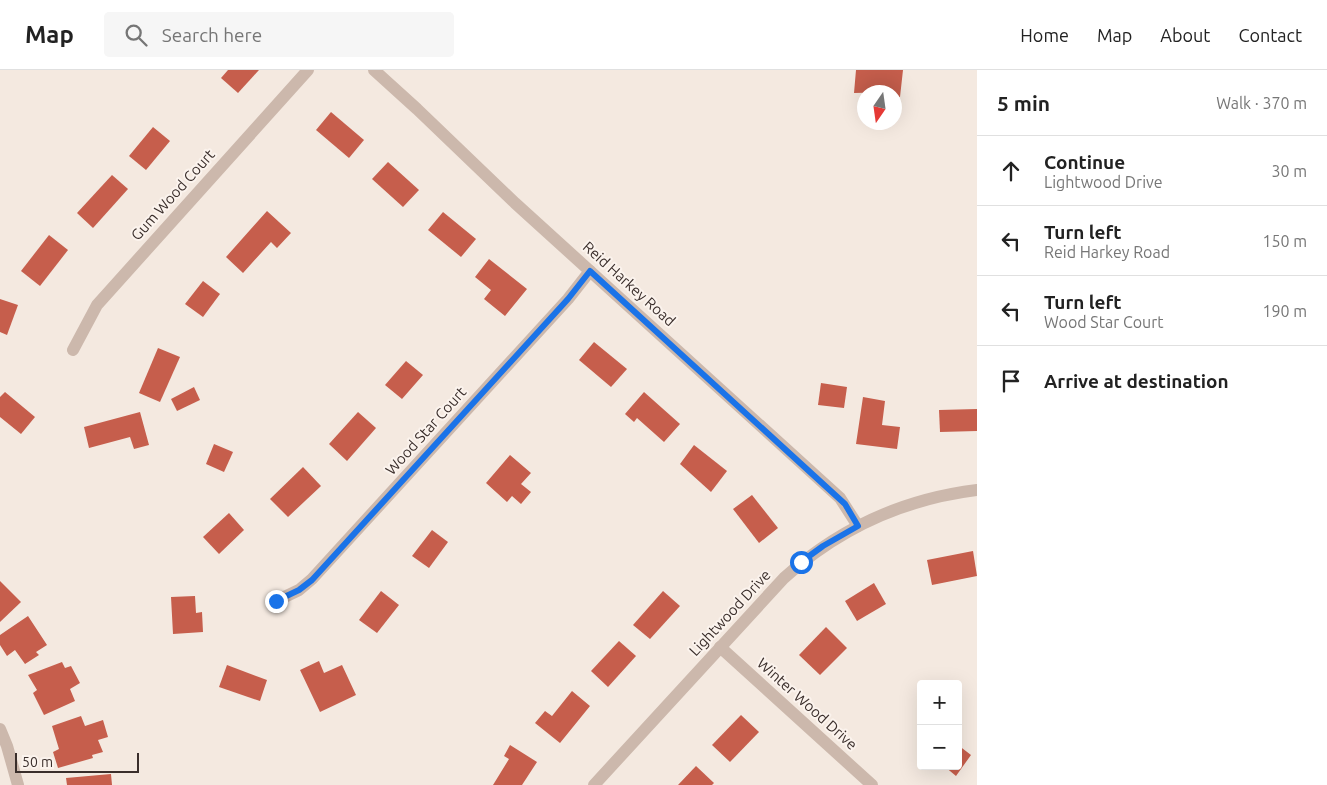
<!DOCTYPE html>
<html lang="en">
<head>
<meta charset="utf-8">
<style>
  :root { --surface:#fff; --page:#f6f6f6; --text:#222; --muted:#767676; --line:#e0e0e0 }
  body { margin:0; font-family:Ubuntu,sans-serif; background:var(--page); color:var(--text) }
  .controls { position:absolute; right:15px; bottom:15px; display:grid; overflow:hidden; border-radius:5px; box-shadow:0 5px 20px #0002 }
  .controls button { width:45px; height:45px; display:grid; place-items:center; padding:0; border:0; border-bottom:1px solid var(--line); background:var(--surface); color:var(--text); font:25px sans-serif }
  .compass { position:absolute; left:857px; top:15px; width:45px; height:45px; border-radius:50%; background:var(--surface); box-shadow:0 5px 20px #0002; rotate:193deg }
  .scale { position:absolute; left:15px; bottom:12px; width:124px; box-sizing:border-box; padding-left:5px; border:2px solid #3a2e2b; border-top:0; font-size:14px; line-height:18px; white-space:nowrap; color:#3a2e2b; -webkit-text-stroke:4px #fbf3ed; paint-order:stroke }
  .stop { position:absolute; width:15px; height:15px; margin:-11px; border:4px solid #1a73e8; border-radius:50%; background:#fff }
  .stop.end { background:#1a73e8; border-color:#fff; box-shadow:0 1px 5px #0008 }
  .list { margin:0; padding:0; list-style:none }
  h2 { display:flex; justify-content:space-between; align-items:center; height:65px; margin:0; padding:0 20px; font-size:21px }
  h2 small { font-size:16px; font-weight:400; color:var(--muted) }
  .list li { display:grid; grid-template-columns:32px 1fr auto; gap:15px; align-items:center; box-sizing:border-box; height:70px; padding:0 20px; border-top:1px solid var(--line) }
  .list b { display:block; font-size:19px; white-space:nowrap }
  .list p { margin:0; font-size:16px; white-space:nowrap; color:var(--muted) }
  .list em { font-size:16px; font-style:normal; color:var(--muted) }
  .icon { flex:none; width:28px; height:28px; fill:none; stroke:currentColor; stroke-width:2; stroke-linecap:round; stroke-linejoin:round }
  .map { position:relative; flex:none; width:977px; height:715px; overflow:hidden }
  header { display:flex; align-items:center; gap:30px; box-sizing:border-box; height:70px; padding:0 25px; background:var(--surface); border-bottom:1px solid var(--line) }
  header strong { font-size:24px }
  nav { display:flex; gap:28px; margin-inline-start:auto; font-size:18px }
  .search { width:350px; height:45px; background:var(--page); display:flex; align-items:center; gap:12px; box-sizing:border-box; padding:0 18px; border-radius:5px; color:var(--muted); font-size:19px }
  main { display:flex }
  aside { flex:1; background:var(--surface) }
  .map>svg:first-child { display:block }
  .building { fill:#c65e4c }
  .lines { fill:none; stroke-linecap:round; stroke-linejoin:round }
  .street { stroke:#ccb8ac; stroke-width:12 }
  .route { stroke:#1a73e8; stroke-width:6 }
  .labels { text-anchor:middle; stroke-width:4; stroke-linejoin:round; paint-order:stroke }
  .street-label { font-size:15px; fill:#3a2e2b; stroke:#fbf3ed }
</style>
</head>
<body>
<header>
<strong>Map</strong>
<div class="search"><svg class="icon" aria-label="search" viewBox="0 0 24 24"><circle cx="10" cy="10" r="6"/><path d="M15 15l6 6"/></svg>Search here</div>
<nav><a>Home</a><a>Map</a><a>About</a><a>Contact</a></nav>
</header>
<main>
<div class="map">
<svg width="977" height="715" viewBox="0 0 977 715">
  <rect width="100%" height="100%" fill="#f4e9e0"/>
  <g class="building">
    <path d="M228 0H259L238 23 221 8Z"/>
    <path d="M856 0H903L900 27 894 26V22L854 23Z"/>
    <path d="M331 42 364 70 349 88 316 60Z"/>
    <path d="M153 57 170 71 146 100 129 86Z"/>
    <path d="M388 92 419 120 403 137 372 109Z"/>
    <path d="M112 105 128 119 93 158 77 143Z"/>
    <path d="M267 141 291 163 277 178 271 172 243 203 226 187Z"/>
    <path d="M443 142 476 169 461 187 428 160Z"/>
    <path d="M49 165 68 180 40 216 21 201Z"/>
    <path d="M489 189 527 219 505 246 484 229 491 220 475 207Z"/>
    <path d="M203 211 220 224 203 247 185 234Z"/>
    <path d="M0 229 18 235 7 265 0 262Z"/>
    <path d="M594 272 627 299 611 317 579 290Z"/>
    <path d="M158 278 180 287 160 332 139 323Z"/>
    <path d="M406 291 423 305 402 329 385 315Z"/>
    <path d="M821 313 847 317 844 338 818 335Z"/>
    <path d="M194 317 200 330 177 341 171 329Z"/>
    <path d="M5 322 35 347 21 364 0 347V327Z"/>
    <path d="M644 322 680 354 664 372 637 348 634 352 625 344Z"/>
    <path d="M863 327 885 331 882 355 900 357 897 379 856 374Z"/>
    <path d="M977 339V361L940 362 939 340Z"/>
    <path d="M140 342 149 375 134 379 130 367 89 378 84 357Z"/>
    <path d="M358 342 376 358 347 391 329 374Z"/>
    <path d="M214 374 233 382 224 402 206 394Z"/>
    <path d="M694 375 727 401 711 422 680 394Z"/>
    <path d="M510 385 531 403 521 414 531 422 521 434 512 426 507 432 486 413Z"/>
    <path d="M303 397 321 416 288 447 270 429Z"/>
    <path d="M752 425 778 458 759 473 733 439Z"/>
    <path d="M229 443 244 460 219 484 203 467Z"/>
    <path d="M432 460 448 472 429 498 412 486Z"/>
    <path d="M973 481 977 506 932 515 927 490Z"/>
    <path d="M0 511 21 532 0 552Z"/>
    <path d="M874 513 886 534 857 551 845 531Z"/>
    <path d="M381 521 399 535 377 563 359 550Z"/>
    <path d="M663 521 680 536 650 569 633 555Z"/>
    <path d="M195 526 196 543 202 542 203 562 173 564 171 527Z"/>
    <path d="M28 546 47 575 36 582 39 585 25 594 15 580 7 586 0 575V565Z"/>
    <path d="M826 557 847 578 820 605 799 585Z"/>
    <path d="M619 571 636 586 608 617 591 601Z"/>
    <path d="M319 591 324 603 342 595 356 625 320 642 300 600Z"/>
    <path d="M62 592 65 598 71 596 80 613 70 619 75 631 44 645 33 623 37 620 28 605Z"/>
    <path d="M227 595 267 610 260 631 219 617Z"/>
    <path d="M572 621 590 636 560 673 535 653 545 641 552 646Z"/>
    <path d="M741 645 759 662 730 692 712 675Z"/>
    <path d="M81 646 85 656 103 650 108 667 98 670 103 682 92 685 93 688 58 698 53 682 59 679 52 656Z"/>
    <path d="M510 675 537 692 522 715H493L509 689 504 686Z"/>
    <path d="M958 675 971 685 956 706 944 696H958Z"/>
    <path d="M696 696 714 713 712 715H678Z"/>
    <path d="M111 704 112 715H67L66 708Z"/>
  </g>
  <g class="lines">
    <g class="street">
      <path d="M374 0 417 39 515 133 840 428 858 456"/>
      <path d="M73 280 97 235 308 0"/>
      <path d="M276 531 299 520 312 509 568 229 590 201"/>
      <path d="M720 577 872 715"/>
      <path d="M0 659 7 676 18 715"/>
      <path d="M594 715 784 508C838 459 904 429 977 420"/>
    </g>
  </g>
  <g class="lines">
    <path class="route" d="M276 531 299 520 312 510 568 229 590 201 845 434 858 456 823 476 801 492"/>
  </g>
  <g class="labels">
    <g class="street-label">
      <text transform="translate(173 125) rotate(-48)" y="5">Gum Wood Court</text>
      <text transform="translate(629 214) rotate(42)" y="5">Reid Harkey Road</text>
      <text transform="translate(426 361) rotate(-48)" y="5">Wood Star Court</text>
      <text transform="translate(730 543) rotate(-47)" y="5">Lightwood Drive</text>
      <text transform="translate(807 634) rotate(42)" y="5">Winter Wood Drive</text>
    </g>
  </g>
</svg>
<div class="controls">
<button>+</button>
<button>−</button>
</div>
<svg class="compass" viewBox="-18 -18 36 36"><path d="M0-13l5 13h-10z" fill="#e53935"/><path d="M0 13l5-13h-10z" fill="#767676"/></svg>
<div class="scale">50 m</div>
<div class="stop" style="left:801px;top:492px"></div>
<div class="stop end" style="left:276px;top:531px"></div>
</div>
<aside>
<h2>5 min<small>Walk · 370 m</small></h2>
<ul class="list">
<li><svg class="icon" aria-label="ahead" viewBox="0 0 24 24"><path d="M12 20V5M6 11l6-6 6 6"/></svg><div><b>Continue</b><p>Lightwood Drive</p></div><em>30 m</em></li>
<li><svg class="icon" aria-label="left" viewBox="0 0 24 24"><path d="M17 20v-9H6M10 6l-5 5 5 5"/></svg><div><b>Turn left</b><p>Reid Harkey Road</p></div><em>150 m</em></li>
<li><svg class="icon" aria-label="left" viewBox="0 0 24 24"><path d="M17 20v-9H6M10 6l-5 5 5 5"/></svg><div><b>Turn left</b><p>Wood Star Court</p></div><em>190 m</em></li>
<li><svg class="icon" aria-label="arrive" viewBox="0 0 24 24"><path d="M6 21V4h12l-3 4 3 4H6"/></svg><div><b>Arrive at destination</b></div></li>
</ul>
</aside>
</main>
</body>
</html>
